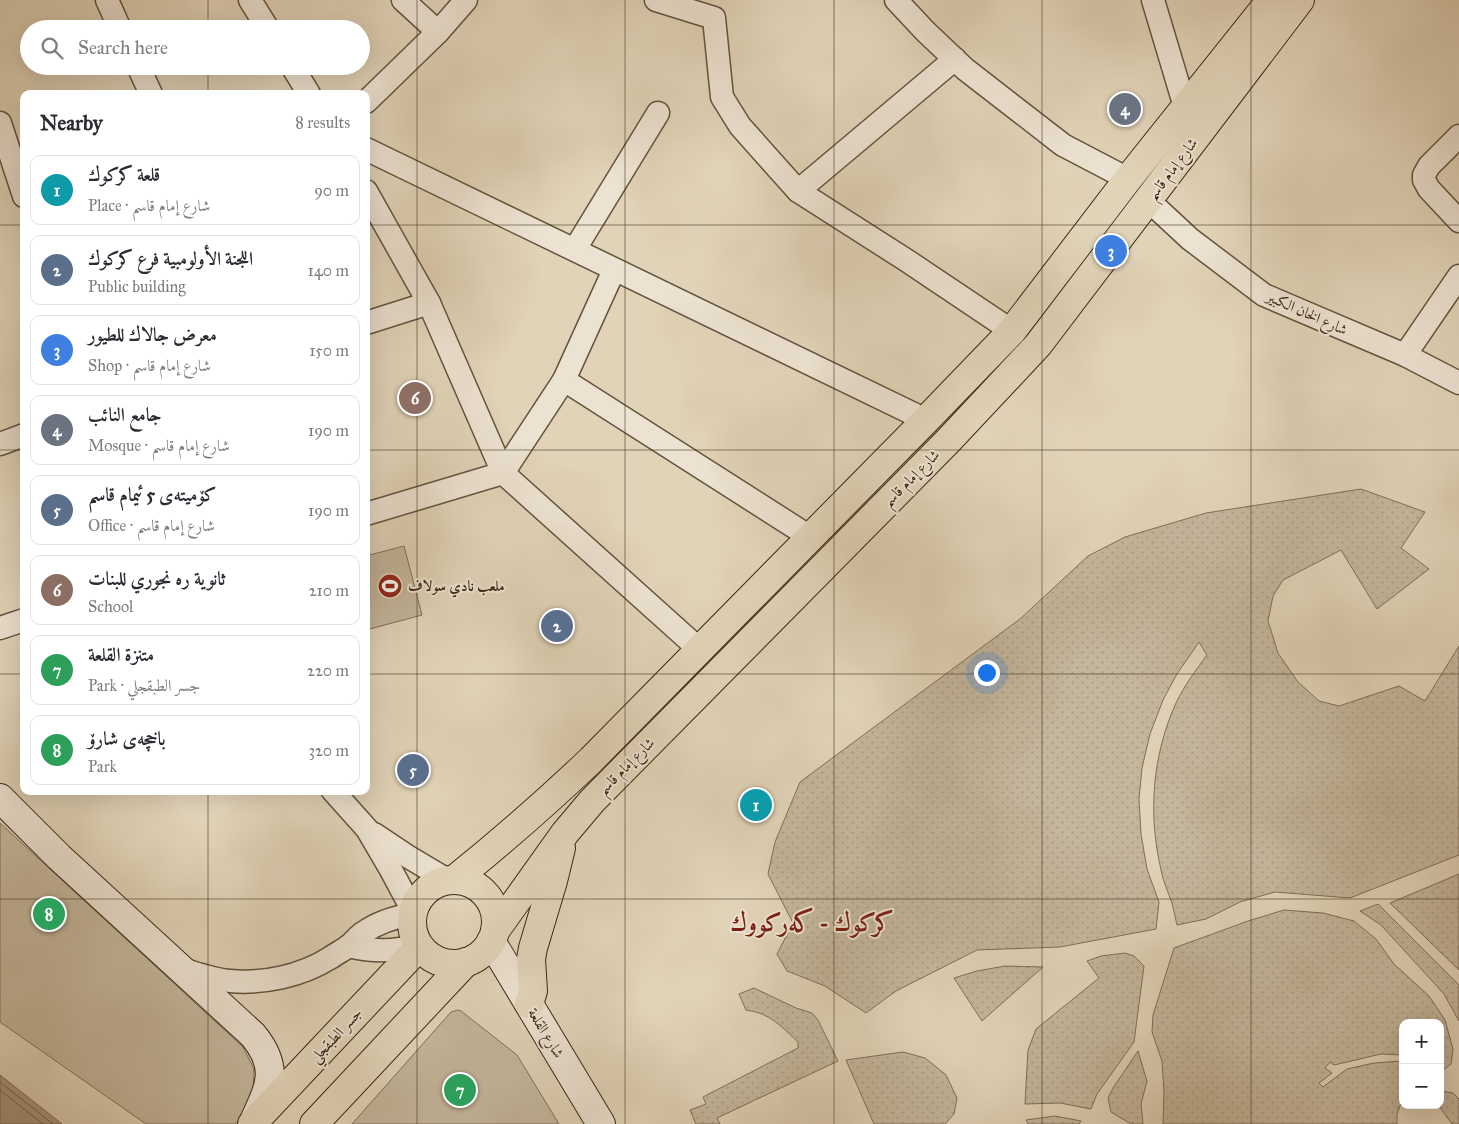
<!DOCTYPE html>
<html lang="en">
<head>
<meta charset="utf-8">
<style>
  :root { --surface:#fff; --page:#f2f2f3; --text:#2b2b33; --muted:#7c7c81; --line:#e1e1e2; --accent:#b45309 }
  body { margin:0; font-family:"IM FELL Great Primer",Amiri,serif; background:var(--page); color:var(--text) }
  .controls { position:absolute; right:15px; bottom:15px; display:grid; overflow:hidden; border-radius:10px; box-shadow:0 5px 20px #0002 }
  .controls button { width:45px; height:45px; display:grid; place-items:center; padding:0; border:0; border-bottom:1px solid var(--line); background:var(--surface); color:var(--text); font:25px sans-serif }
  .you { position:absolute; left:986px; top:672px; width:18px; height:18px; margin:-12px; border:4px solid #fff; border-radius:50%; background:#1a73e8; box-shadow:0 0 0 8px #1a73e833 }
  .badge { display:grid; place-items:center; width:32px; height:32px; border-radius:50%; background:var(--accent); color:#fff; font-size:16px; font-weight:700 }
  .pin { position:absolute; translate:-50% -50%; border:2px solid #fff; box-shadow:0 1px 5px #0006 }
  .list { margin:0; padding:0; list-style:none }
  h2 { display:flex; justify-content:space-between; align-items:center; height:65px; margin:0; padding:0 20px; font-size:21px }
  h2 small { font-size:16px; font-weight:400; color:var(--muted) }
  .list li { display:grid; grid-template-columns:32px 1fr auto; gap:15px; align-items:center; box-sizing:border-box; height:70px; margin:0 10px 10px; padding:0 10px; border:1px solid var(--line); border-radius:10px }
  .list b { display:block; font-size:19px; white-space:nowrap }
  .list p { margin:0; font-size:16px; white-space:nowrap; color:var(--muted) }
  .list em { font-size:16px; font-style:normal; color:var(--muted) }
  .icon { flex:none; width:28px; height:28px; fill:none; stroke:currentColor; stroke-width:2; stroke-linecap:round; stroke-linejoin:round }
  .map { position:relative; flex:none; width:1459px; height:1124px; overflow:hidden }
  .search { position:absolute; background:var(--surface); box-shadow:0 5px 20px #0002; left:20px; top:20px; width:350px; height:55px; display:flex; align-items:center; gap:12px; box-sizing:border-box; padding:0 18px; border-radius:28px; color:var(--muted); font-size:19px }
  .panel { position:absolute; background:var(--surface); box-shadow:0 5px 20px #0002; left:20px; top:90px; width:350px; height:705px; border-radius:10px }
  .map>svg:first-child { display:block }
  .grass { fill:url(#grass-dots); stroke:#7e6f58 }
  .park { fill:#c4b69c; stroke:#7e6f58 }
  .water { fill:#a89980; stroke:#7c6c55 }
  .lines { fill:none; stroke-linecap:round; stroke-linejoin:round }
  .shore { stroke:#70604a; stroke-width:1 }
  .street-casing { stroke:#63533d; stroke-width:25 }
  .secondary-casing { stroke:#392814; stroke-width:30 }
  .primary-casing { stroke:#392814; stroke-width:30 }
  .street { stroke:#ece2d1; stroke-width:22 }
  .secondary { stroke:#ece2d1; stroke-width:28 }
  .primary { stroke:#e1d3b8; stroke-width:28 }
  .grid { fill:none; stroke:#392814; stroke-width:1; stroke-opacity:0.55 }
  .labels { text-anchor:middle; stroke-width:4; stroke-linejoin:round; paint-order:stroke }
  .street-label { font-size:15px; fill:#392814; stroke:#ece2d1 }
  .poi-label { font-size:15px; font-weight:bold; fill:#392814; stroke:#ece2d1; text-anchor:start }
  .town-label { font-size:25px; font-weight:bold; fill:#7a1f14; stroke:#ece2d1 }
</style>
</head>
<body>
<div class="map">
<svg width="1459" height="1124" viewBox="0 0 1459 1124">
  <defs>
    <pattern id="grass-dots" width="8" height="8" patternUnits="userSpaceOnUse" patternTransform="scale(1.25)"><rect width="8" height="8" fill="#c4b69c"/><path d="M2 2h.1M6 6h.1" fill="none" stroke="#a99c86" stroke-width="1.8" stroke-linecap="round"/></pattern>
  </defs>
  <rect width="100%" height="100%" fill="#e1d3b8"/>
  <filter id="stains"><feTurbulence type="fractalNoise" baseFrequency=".004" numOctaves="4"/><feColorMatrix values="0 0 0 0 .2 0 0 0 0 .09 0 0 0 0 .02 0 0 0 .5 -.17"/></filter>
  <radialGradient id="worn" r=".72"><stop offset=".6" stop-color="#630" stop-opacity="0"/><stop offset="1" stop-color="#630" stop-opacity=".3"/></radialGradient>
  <g class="grass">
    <path d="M1361 489 1425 512 1401 548 1429 569 1377 609 1341 550 1283 580 1273 596 1268 621 1278 653 1298 682 1319 701 1339 706 1399 686 1425 701 1459 646V855L1350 898 1275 892 1240 902 1206 919 1177 925C1175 918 1174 910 1172 903 1168 892 1163 881 1161 870 1148 814 1152 756 1176 703 1184 686 1196 670 1207 655L1199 642 1177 674 1163 700 1150 734 1142 768 1139 799 1141 834 1147 869 1159 902 1156 929 1060 947 977 950 896 991 866 1013 825 986 787 971 777 954 793 923 768 874 775 842 800 782 1020 619 1088 556 1125 537 1206 513Z"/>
    <path d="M1459 874V970L1390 903Z"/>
    <path d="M1378 904 1459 985V1021L1444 994 1381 925 1360 911Z"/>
    <path d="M1284 910 1323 913 1354 921 1376 939 1394 964 1429 996 1445 1020 1453 1049 1451 1064 1442 1071 1440 1070V1023H1403V1055L1381 1054 1334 1065 1330 1062 1325 1068 1332 1073 1319 1083 1323 1087 1347 1069 1374 1063 1401 1061 1403 1098 1397 1114V1124H1163L1164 1092 1162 1061 1152 1032 1153 1015 1174 948 1248 921Z"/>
    <path d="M1125 953 1134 956 1144 966 1134 1042 1097 1094 1091 1109 1060 1103 1025 1104 1028 1050 1036 1029 1099 978 1087 961 1101 956Z"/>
    <path d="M1005 966 1043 967 982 1021 954 978 977 971Z"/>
    <path d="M754 988 796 1008 812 1013 818 1020 838 1061 717 1118 720 1124H696L690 1110 706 1104 703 1097 798 1048V1042C781 1026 770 1013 746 1010L739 994Z"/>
    <path d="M1138 1051 1147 1081 1141 1104 1143 1124H1131L1111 1112 1108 1098 1113 1088Z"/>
    <path d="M903 1052 925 1058 946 1075 957 1098 954 1114 945 1124H874L846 1060Z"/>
    <path d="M1440 1091 1453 1093 1459 1099V1124H1452L1441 1109Z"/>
    <path d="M1055 1116 1081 1121 1079 1124H1028L1026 1120Z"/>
  </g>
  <g class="park">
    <path d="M404 546 422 615 366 630V556Z"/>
    <path d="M0 823 243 1047 254 1069 253 1093 243 1116 235 1124H146L0 1022Z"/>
    <path d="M458 1010 461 1011 517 1055 559 1124H352L451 1012Z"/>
  </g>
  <path class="water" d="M0 1075 62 1124H0Z"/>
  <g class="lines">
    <g class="shore">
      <path d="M0 1082 53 1124"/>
      <path d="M0 1090 43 1124"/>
    </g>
    <defs>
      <g id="street">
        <path d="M107 0 120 29"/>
        <path d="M250 0 268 29"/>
        <path d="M403 0 438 32"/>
        <path d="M656 0 714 18 722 97 740 126 798 191 906 260 1012 331"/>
        <path d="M896 0 925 31 965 69 1063 145 1128 179"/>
        <path d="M1153 0 1185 107"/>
        <path d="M138 66 151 94"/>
        <path d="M292 66 309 94"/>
        <path d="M366 102 438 32 466 0"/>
        <path d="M0 123 24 196"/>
        <path d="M1459 136 1429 166 1424 175V180L1429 189 1459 221"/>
        <path d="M366 149 926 420"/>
        <path d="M366 191 429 303 503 473 700 650"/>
        <path d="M798 191 955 59"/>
        <path d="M1148 200 1190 239 1264 295 1405 355 1459 383"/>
        <path d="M575 249 658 113"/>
        <path d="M366 323 429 303"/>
        <path d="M1405 355 1459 276"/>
        <path d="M564 380 810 537"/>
        <path d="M0 444 24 435"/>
        <path d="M366 514 503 473 564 380 614 270"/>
        <path d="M0 628 24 620"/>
        <path d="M333 791 367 829 391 870 413 911"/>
        <path d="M374 834 407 856 449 881"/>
        <path d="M349 946C373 952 394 952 418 945"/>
        <path d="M182 969C198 974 214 980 230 981 264 984 301 976 330 958 336 954 343 950 349 946 354 942 358 936 363 933 378 922 395 917 413 914"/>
      </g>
      <g id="secondary">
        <path d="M0 798 59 857 253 1035C280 1068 270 1086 254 1121"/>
        <path d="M491 941 601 1124"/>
      </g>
      <g id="primary">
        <path d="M454 880C501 842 547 802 591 760L926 420 1012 331 1128 179 1271 0"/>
        <circle cx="454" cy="922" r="42"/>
        <path d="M495 931 565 833 592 801 948 441 1038 345 1300 0"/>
        <path d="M529 1004 533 991 531 959 533 948 553 881 561 848"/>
        <path d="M252 1124 419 947"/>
        <path d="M314 1124 466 962"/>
      </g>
    </defs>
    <use href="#street" class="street-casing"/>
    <use href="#secondary" class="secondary-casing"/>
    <use href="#primary" class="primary-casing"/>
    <use href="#street" class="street"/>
    <use href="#secondary" class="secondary"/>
    <use href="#primary" class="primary"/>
  </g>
  <path class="grid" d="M208 0V29M417 0V1124M625 0V1124M834 0V1124M1042 0V1124M1251 0V1124M208 66V94M0 225H24M366 225H1459M0 450H24M366 450H1459M0 674H24M366 674H1459M208 791V1124M0 899H1459"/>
  <defs>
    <symbol id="stadium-disc" viewBox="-11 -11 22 22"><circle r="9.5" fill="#8f2418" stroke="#ece2d1"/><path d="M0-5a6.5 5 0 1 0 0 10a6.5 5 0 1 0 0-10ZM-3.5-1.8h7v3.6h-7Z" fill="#fff"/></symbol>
  </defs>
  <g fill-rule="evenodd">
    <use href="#stadium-disc" x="376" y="572" width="28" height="28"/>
  </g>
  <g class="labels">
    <g class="street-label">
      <text transform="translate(1172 169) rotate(-53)" y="5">شارع إمام قاسم</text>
      <text transform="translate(1307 313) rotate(24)" y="5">شارع الخان الكبير</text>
      <text transform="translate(911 478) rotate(-45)" y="5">شارع إمام قاسم</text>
      <text transform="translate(626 766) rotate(-45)" y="5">شارع إمام قاسم</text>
      <text transform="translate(546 1033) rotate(59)" y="5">شارع القلعة</text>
      <text transform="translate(336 1035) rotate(-47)" y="5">جسر الطبقجلي</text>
    </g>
    <g class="poi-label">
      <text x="408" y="591">ملعب نادي سولاف</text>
    </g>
    <g class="town-label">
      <text x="812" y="931">كركوك - کەرکووك</text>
    </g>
  </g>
  <rect width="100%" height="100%" filter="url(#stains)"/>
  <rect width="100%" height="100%" fill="url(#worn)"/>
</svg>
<div class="controls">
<button>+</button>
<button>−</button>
</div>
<div class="you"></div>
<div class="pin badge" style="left:756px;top:805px;background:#0f9aa8">1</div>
<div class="pin badge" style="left:557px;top:626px;background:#5c6f8a">2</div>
<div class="pin badge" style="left:1111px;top:251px;background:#3f7fe0">3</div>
<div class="pin badge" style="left:1125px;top:109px;background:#6b7280">4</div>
<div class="pin badge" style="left:413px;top:770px;background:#5c6f8a">5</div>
<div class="pin badge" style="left:415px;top:398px;background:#8d6e63">6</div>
<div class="pin badge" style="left:460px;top:1090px;background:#2e9e5b">7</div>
<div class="pin badge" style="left:49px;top:914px;background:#2e9e5b">8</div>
<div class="search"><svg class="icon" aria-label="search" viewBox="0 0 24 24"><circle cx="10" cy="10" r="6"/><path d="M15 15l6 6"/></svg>Search here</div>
<section class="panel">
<h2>Nearby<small>8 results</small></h2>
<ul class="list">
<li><span class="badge" style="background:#0f9aa8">1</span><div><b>قلعة كركوك</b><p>Place · شارع إمام قاسم</p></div><em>90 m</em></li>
<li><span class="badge" style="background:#5c6f8a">2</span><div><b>اللجنة الأولومبية فرع كركوك</b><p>Public building</p></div><em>140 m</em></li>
<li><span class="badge" style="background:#3f7fe0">3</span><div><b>معرض جالاك للطيور</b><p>Shop · شارع إمام قاسم</p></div><em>150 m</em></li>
<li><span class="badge" style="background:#6b7280">4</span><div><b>جامع النائب</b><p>Mosque · شارع إمام قاسم</p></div><em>190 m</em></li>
<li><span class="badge" style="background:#5c6f8a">5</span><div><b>کۆمیتەی 5 ئیمام قاسم</b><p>Office · شارع إمام قاسم</p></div><em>190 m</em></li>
<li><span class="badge" style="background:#8d6e63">6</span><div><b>ثانوية ره نجوري للبنات</b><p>School</p></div><em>210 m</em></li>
<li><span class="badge" style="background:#2e9e5b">7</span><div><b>متنزة القلعة</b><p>Park · جسر الطبقجلي</p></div><em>220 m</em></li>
<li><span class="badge" style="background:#2e9e5b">8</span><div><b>باخچەی شارۆ</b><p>Park</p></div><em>320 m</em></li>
</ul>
</section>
</div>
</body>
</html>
